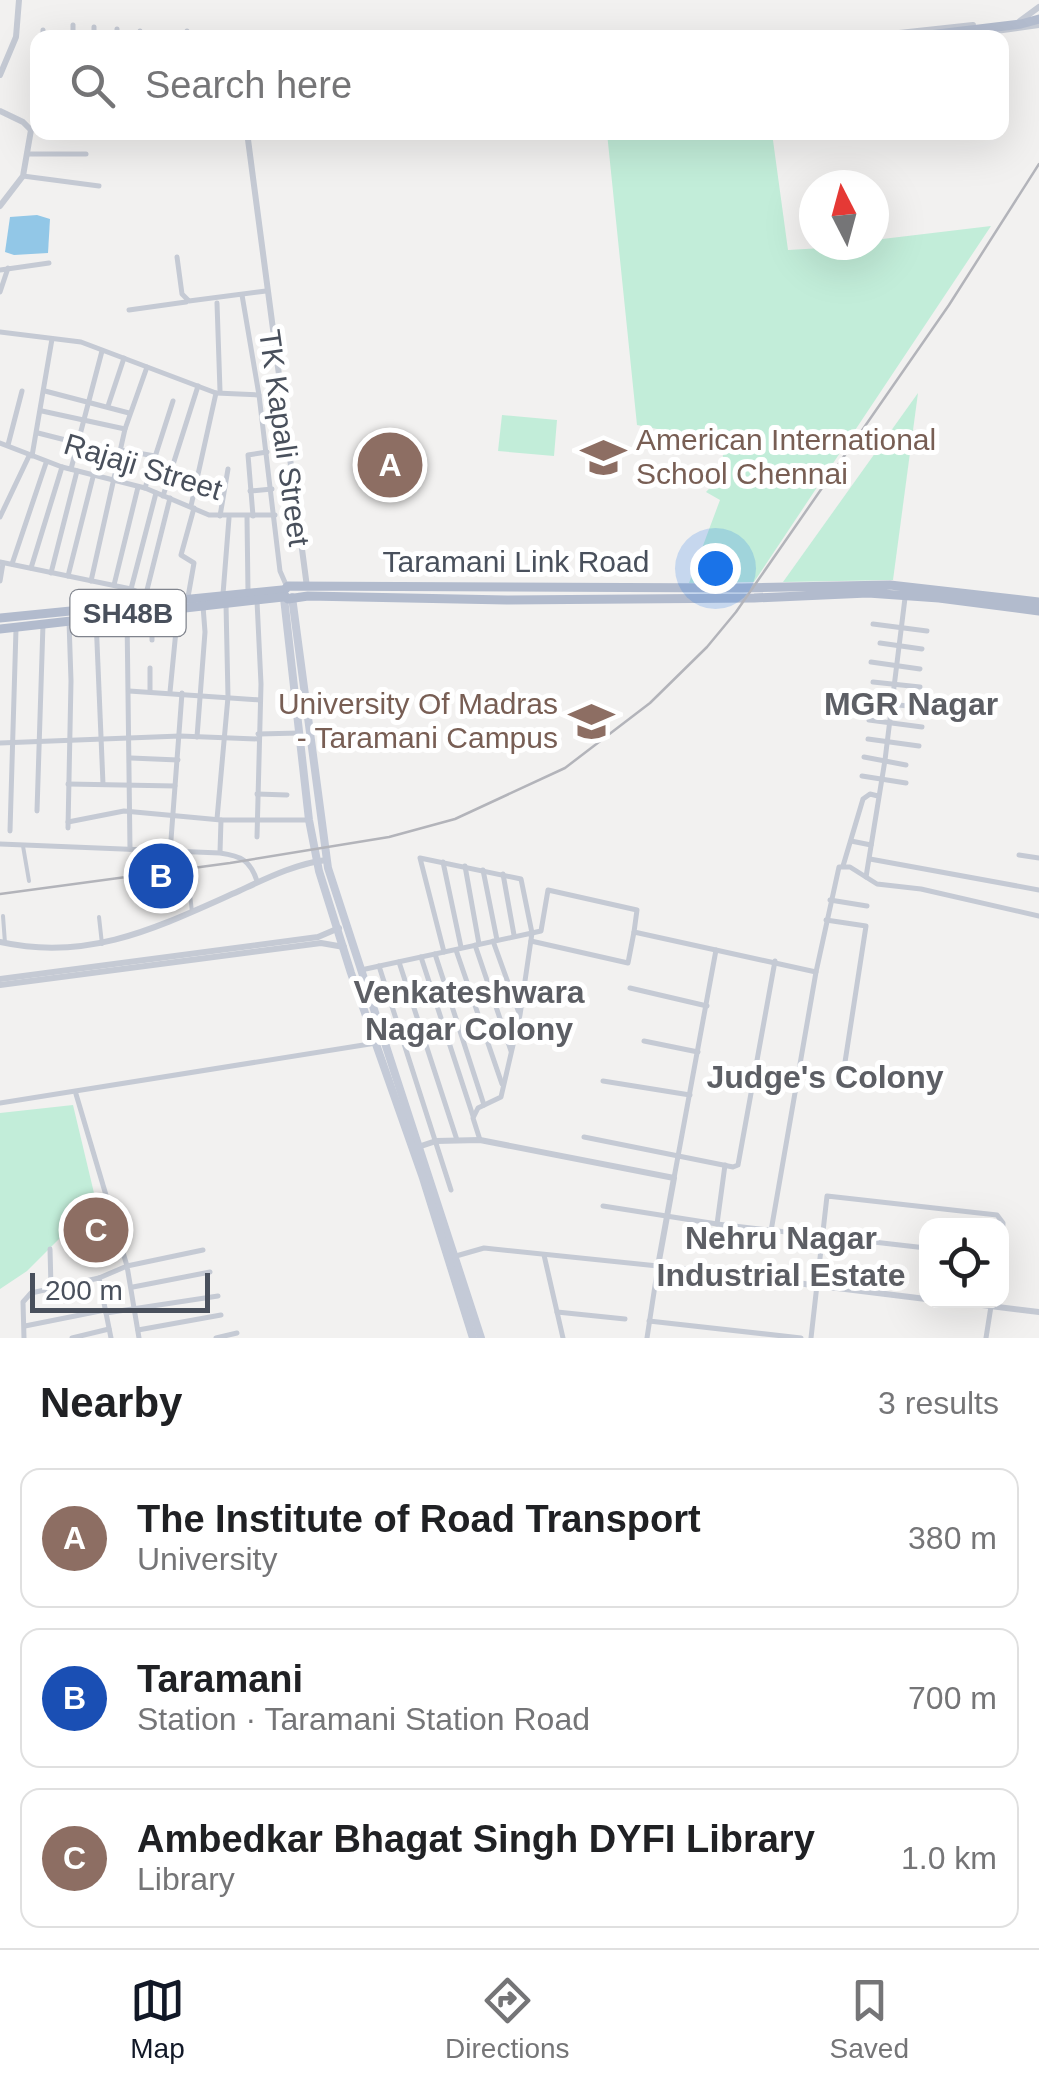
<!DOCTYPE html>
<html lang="en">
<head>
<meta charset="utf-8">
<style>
  :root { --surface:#fff; --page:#f2f2f2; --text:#202124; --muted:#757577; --line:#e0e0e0; --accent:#111827 }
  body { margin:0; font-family:Arial,sans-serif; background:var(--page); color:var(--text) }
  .controls { position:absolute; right:30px; bottom:30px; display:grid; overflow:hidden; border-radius:20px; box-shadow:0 10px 40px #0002 }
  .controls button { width:90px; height:90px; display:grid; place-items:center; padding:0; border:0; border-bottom:2px solid var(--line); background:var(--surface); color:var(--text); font:50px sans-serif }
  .compass { position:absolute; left:799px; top:170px; width:90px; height:90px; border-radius:50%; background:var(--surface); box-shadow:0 10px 40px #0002; rotate:354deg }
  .scale { position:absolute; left:30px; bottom:25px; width:180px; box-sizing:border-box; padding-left:10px; border:5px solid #49505c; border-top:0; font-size:28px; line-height:35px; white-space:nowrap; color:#49505c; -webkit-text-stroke:8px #fff; paint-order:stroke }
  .you { position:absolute; left:715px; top:568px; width:35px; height:35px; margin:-25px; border:8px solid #fff; border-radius:50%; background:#1a73e8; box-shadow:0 0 0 15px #1a73e833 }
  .badge { display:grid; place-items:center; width:65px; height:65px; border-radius:50%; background:var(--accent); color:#fff; font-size:32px; font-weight:700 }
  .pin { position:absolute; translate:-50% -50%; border:5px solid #fff; box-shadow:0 2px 10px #0006 }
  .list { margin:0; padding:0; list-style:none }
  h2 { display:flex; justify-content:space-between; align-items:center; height:130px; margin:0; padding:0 40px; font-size:42px }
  h2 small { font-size:32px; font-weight:400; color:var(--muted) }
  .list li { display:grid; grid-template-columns:65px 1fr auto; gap:30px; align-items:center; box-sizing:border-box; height:140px; margin:0 20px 20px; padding:0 20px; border:2px solid var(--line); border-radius:20px }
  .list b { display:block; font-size:38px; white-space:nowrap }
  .list p { margin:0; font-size:32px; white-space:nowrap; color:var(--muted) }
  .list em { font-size:32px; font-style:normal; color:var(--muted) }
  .icon { flex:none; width:55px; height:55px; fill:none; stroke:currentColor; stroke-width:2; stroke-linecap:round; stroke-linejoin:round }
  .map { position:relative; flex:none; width:1039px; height:1338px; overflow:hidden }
  .search { position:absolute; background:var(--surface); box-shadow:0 10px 40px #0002; left:30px; right:30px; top:30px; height:110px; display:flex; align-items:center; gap:25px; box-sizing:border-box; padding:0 35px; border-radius:20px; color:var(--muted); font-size:38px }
  .sheet { height:610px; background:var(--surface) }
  nav { display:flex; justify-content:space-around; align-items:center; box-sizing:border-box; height:140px; border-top:2px solid var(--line); background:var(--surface); font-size:28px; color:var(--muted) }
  nav a { display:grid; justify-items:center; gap:5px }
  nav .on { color:var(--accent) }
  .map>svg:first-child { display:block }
  .green { fill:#c2edd9 }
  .water { fill:#92c7e7 }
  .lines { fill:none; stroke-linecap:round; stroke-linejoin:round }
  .pedestrian { stroke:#c5cad4; stroke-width:4 }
  .minor { stroke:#c5cad4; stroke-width:5 }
  .tertiary { stroke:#c5cad4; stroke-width:6 }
  .secondary { stroke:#c4cad7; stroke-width:8 }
  .primary { stroke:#b2bbcd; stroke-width:9 }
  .rail { stroke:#b3b4ba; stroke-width:2.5 }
  .labels { text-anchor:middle; stroke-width:10; stroke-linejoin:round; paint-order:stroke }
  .shield { fill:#fff; stroke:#80848d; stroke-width:2.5 }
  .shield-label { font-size:28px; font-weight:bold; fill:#49505c }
  .street-label { font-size:30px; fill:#49505c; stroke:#fff }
  .education-label { font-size:30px; fill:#785e54; stroke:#fff; text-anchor:start }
  .neighbourhood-label { font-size:32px; font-weight:bold; fill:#5d5f65; stroke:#fff }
</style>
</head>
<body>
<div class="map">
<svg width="1039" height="1338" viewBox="0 0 1039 1338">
  <rect width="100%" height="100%" fill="#f2f1f0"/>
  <g class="green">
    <path d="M607 133H772L788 250 874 245V240L991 226 754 582 689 583 720 500 706 492 724 473 722 442 637 425Z"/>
    <path d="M918 393 893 580 783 582Z"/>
    <path d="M502 415 557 420 554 456 498 451Z"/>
    <path d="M73 1105 99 1214 73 1225 27 1271 0 1289V1113Z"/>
  </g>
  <path class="water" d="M37 215 50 219 48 253 14 255 5 252 10 217Z"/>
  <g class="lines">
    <g class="pedestrian">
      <path d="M23 846 29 881"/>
      <path d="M190 894 192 912"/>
      <path d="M3 916 5 943"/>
      <path d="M99 917 102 944"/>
    </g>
    <g class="minor">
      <path d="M140 31V38"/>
      <path d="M43 38V30"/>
      <path d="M73 38V25"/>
      <path d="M94 38V27"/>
      <path d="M117 38V29"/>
      <path d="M187 38V31"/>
      <path d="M29 154H86"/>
      <path d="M23 176 99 186"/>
      <path d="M177 257 182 294 189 301 266 291"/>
      <path d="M0 270 49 263"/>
      <path d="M0 292 8 268"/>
      <path d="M242 295 259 395 280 571 287 587"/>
      <path d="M217 303 220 391"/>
      <path d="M129 310 186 302"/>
      <path d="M0 332 81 342 216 393 259 395"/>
      <path d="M45 391 129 413"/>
      <path d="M108 406 124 358"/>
      <path d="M42 411 125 429"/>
      <path d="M38 433 117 453"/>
      <path d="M0 443 62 467 145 488 209 515H275"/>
      <path d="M8 445 22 391"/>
      <path d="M120 450 155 456"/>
      <path d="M32 456 52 339"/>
      <path d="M71 469 102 351"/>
      <path d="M145 488 173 401"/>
      <path d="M250 491 272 489"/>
      <path d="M163 496 198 386"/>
      <path d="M191 506 216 393"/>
      <path d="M220 516 228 469"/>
      <path d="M253 516 248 455 267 452"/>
      <path d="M0 517 29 456"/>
      <path d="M247 517 248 592"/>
      <path d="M0 562 131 589 158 600"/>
      <path d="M12 564 46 463"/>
      <path d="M31 568 62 467"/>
      <path d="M51 573 77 471"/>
      <path d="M68 576 93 477"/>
      <path d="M0 581 3 563"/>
      <path d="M91 581 125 429 147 367"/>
      <path d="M114 585 138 487"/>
      <path d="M131 589 156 493"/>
      <path d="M146 594 170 498"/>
      <path d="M223 594 229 518"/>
      <path d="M188 597 194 563 181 555 194 508"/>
      <path d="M257 601 261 684 257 837"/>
      <path d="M152 613V640"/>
      <path d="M127 616 130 849"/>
      <path d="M96 619 103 784"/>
      <path d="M873 624 927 631"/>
      <path d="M880 643 922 649"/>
      <path d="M871 662 920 669"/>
      <path d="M150 668V691"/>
      <path d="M873 682 920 687"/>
      <path d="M129 691 260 700"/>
      <path d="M170 692 178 610"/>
      <path d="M871 702 917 707"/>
      <path d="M869 720 922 727"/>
      <path d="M258 734 300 733"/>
      <path d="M197 737 205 632 203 606"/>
      <path d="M868 739 919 746"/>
      <path d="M0 743 180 736 259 739"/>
      <path d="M864 757 906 765"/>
      <path d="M131 758 178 760"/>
      <path d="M862 776 906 783"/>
      <path d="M68 784 175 786"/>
      <path d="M257 794 287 795"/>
      <path d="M37 811 43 624"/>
      <path d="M217 819 228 697 226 604"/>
      <path d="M68 822 124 811 221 820H309"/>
      <path d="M68 828 71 681 69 621"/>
      <path d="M10 831 16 629"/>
      <path d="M851 841 871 845"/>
      <path d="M0 844 220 853C241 856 250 860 257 881"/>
      <path d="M220 852 221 820"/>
      <path d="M170 853 182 693"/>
      <path d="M1019 855 1039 858"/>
      <path d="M870 859 1039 890"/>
      <path d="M443 862 461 947"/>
      <path d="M465 866 479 944"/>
      <path d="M843 866 863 799 870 794 878 796"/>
      <path d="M483 870 497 940"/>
      <path d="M503 874 514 935"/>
      <path d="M866 877 885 760 905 598"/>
      <path d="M830 900 867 906"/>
      <path d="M826 920 866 926 843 1075"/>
      <path d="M493 941 519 1013"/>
      <path d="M531 941 628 963 634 932"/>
      <path d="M475 945 511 1051"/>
      <path d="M456 950 502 1084"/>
      <path d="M444 952 420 858 521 879 532 933 541 931 548 890 637 910 634 932 816 972"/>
      <path d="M435 954 484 1105"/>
      <path d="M421 957 473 1116"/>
      <path d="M399 962 457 1140"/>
      <path d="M379 966 451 1190"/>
      <path d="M361 970 532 933 520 1015 501 1097 478 1108 473 1118 480 1140"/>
      <path d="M630 988 707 1006"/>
      <path d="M644 1041 698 1052"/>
      <path d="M603 1081 690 1095"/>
      <path d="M0 1103 376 1043"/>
      <path d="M584 1137 733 1167 738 1165 775 961"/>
      <path d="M674 1178 716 950"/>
      <path d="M603 1206 717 1224 926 1248"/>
      <path d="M717 1224 725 1165"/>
      <path d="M771 1231 816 972 839 867H850L877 884 921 889 1039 916"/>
      <path d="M50 1249 51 1287"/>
      <path d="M544 1255 563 1338"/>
      <path d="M456 1256 484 1248 658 1266 647 1338"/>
      <path d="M99 1278 111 1338"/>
      <path d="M133 1287 210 1272"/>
      <path d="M557 1312 625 1319"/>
      <path d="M106 1313 218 1296"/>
      <path d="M649 1321 801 1338"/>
      <path d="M25 1326 105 1310"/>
      <path d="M138 1330 221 1315"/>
      <path d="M24 1338 23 1302 31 1293 99 1278 127 1266 76 1094"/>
      <path d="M72 1338 109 1329"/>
      <path d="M139 1338 127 1266 203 1250"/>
      <path d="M216 1338 237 1333"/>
      <path d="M811 1338 827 1196 997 1215 1003 1223 1002 1247"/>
      <path d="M986 1338 992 1300"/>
    </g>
    <g class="tertiary">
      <path d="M1020 21 1039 7"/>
      <path d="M853 38 973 25"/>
      <path d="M945 38 1039 25"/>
      <path d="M0 75 16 37 19 0"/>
      <path d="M0 111 23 122 31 130"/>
      <path d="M247 132 307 587"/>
      <path d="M0 206 23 176 31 130"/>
      <path d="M0 942C90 962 158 927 239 891 265 879 297 863 327 860"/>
      <path d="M0 979 318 937 339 928"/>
      <path d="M0 985 321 943 344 947"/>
      <path d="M415 1148 436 1141 480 1140 674 1178 658 1266 926 1299"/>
      <path d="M942 1300 1039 1312"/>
    </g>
    <g class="secondary">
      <path d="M292 597 328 868 481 1338"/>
      <path d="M284 598 309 820 319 871 351 973 423 1178 473 1338"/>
    </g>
    <g class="primary">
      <path d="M904 38 1021 24 1039 19"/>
      <path d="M1039 602 890 585 742 588 288 586 282 593 288 599 308 596 507 600 754 598 868 593 939 598 1039 611"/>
      <path d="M0 618 282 590"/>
      <path d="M0 629 283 597"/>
    </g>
    <path class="rail" d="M0 894 230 863 389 837 455 819 565 768 650 703 707 647 736 612 949 305 1039 164"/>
  </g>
  <defs>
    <symbol id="school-bare" viewBox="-9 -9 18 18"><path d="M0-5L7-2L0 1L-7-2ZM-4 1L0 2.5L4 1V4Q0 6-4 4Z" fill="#8d6e63" stroke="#fff" stroke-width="2.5" paint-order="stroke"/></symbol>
    <symbol id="university-bare" viewBox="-9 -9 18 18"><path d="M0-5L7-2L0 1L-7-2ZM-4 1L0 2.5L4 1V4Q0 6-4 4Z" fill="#8d6e63" stroke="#fff" stroke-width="2.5" paint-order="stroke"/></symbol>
  </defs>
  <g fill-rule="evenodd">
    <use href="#school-bare" x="572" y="426" width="63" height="63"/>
    <use href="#university-bare" x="560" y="690" width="63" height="63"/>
  </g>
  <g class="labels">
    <rect class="shield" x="70.5" y="590" width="115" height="46" rx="8"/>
    <g class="shield-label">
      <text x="128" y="623">SH48B</text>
    </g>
    <g class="street-label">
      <text transform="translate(284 438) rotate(82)" y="10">TK Kapali Street</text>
      <text transform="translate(143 467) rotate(17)" y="10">Rajaji Street</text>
      <text x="516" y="572">Taramani Link Road</text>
    </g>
    <g class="education-label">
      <text x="636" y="450">American International<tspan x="636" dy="34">School Chennai</tspan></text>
      <text x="558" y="714" text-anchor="end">University Of Madras<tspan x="558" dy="34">- Taramani Campus</tspan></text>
    </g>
    <g class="neighbourhood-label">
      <text x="911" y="715">MGR Nagar</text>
      <text x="469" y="1003">Venkateshwara<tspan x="469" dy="37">Nagar Colony</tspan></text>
      <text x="825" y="1088">Judge's Colony</text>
      <text x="781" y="1249">Nehru Nagar<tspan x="781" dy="37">Industrial Estate</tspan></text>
    </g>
  </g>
</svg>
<div class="controls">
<button><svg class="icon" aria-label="locate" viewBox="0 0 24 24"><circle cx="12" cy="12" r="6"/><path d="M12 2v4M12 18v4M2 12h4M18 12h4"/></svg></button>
</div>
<svg class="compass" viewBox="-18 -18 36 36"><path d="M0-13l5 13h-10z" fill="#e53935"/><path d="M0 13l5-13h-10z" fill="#757577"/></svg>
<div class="scale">200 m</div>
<div class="you"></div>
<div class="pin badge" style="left:390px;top:465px;background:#8d6e63">A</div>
<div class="pin badge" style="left:161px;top:876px;background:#1a4fb4">B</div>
<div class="pin badge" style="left:96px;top:1230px;background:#8d6e63">C</div>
<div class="search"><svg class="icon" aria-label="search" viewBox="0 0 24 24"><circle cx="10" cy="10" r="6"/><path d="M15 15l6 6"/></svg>Search here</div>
</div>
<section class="sheet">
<h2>Nearby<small>3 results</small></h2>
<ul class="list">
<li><span class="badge" style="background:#8d6e63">A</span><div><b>The Institute of Road Transport</b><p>University</p></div><em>380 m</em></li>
<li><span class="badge" style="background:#1a4fb4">B</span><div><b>Taramani</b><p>Station · Taramani Station Road</p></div><em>700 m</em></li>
<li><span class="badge" style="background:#8d6e63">C</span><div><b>Ambedkar Bhagat Singh DYFI Library</b><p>Library</p></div><em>1.0 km</em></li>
</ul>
</section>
<nav>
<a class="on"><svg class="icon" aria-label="map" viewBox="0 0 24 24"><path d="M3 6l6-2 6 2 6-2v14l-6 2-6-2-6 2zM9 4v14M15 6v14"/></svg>Map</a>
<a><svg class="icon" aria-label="directions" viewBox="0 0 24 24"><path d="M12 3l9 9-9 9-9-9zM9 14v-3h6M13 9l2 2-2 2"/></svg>Directions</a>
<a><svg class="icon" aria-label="saved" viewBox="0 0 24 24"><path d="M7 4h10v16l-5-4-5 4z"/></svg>Saved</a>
</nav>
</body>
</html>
